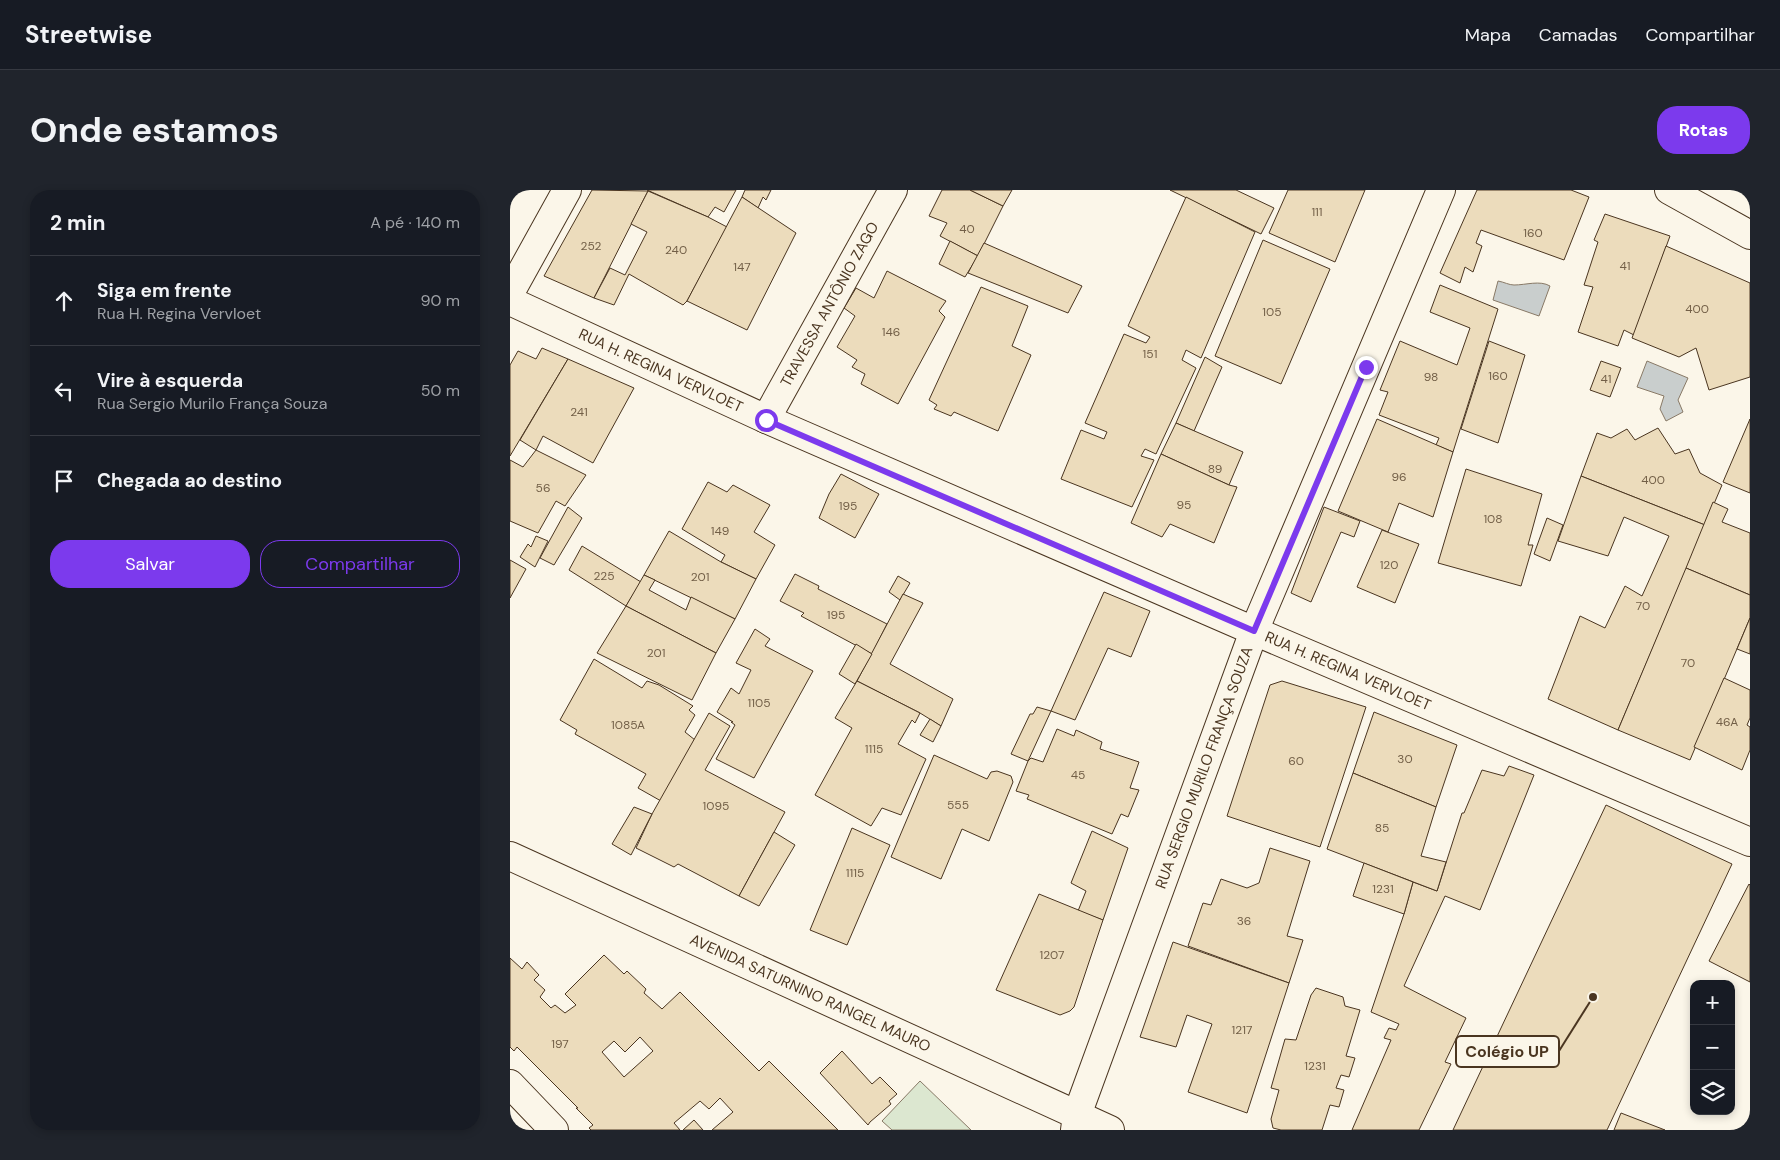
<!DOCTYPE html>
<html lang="pt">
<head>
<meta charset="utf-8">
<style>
  :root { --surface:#171b24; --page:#20242c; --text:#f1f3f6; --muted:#9ea1a6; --line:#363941; --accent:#7c3aed }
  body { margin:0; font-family:"DM Sans",sans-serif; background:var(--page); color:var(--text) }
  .controls { position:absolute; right:15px; bottom:15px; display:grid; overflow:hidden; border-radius:10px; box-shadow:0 2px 8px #0003 }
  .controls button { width:45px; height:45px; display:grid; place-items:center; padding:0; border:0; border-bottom:1px solid var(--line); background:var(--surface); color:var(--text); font:25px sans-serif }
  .stop { position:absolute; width:15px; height:15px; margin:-11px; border:4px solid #7c3aed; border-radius:50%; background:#fff }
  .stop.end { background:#7c3aed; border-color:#fff; box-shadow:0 1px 5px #0008 }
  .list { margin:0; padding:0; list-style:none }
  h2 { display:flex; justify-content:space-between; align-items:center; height:65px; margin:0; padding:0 20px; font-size:21px }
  h2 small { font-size:16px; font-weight:400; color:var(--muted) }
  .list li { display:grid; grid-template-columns:32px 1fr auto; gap:15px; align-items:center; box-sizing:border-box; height:90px; padding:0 20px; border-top:1px solid var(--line) }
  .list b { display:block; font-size:19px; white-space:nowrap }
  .list p { margin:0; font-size:16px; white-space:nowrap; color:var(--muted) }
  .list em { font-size:16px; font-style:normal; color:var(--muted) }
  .actions { display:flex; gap:10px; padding:15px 20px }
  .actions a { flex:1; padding:11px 0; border:1px solid var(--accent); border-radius:20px; text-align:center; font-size:18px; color:var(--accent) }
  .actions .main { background:var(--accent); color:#fff }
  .icon { flex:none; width:28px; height:28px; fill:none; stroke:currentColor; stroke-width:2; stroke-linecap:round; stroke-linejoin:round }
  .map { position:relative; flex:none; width:1240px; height:940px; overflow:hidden; border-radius:20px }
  header { display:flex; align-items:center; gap:30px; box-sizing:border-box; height:70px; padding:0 25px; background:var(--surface); border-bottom:1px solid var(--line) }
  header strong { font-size:24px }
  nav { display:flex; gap:28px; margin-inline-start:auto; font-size:18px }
  .intro { display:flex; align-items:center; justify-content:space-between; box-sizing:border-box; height:120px; padding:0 30px }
  h1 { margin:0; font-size:35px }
  .button { padding:12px 22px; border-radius:20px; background:var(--accent); color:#fff; font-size:18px; font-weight:700 }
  main { display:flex; gap:30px; padding:0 30px }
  aside { flex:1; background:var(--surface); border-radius:20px; box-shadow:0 2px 8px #0003 }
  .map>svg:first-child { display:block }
  .green { fill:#dce7d0; stroke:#887966 }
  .water { fill:#c9cecd; stroke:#887966 }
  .building { fill:#ecdcbc; stroke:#4a3520; fill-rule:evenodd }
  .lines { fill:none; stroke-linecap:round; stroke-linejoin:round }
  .street-casing { stroke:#4a3520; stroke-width:30 }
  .secondary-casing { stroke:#4a3520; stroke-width:30 }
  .street { stroke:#fbf6e9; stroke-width:28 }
  .secondary { stroke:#fbf6e9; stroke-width:28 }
  .route { stroke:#7c3aed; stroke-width:6 }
  .labels { text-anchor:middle; stroke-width:4; stroke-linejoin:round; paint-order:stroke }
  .number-label { font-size:12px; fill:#725f47 }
  .street-label { font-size:15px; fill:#4a3520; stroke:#fbf6e9 }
  .leader { fill:none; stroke:#4a3520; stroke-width:2 }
  .callout-dot { fill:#4a3520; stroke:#fbf6e9; stroke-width:2 }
  .callout { fill:#fbf6e9; stroke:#4a3520; stroke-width:2 }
  .callout-label { font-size:16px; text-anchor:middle; font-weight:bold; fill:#4a3520 }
</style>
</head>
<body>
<header>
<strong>Streetwise</strong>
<nav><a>Mapa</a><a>Camadas</a><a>Compartilhar</a></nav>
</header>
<div class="intro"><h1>Onde estamos</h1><a class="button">Rotas</a></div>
<main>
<aside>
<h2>2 min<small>A pé · 140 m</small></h2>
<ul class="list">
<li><svg class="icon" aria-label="ahead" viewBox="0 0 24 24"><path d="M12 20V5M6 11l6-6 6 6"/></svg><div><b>Siga em frente</b><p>Rua H. Regina Vervloet</p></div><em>90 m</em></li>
<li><svg class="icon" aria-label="left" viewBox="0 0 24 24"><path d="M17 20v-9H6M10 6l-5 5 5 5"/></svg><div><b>Vire à esquerda</b><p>Rua Sergio Murilo França Souza</p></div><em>50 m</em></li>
<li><svg class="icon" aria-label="arrive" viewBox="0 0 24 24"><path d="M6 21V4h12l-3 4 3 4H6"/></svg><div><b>Chegada ao destino</b></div></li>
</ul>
<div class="actions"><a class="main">Salvar</a><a>Compartilhar</a></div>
</aside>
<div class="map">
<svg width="1240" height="940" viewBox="0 0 1240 940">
  <rect width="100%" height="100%" fill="#fbf6e9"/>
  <path class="green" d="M410 891 461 940H382L372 931Z"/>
  <g class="water">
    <path d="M988 91C994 92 999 95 1004 95 1016 95 1030 90 1040 96L1029 126 983 110Z"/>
    <path d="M1137 171 1178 188 1168 210 1173 222 1156 231 1150 219 1154 206 1127 197Z"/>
  </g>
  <g class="building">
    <path d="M82 0 138 1 84 108 34 86Z"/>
    <path d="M137 0H226L214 22 205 17 198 27Z"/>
    <path d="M235 0H261L256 10 253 7 248 18 232 7Z"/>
    <path d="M432 0H460L493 16 468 66 430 46 437 33 419 26Z"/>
    <path d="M460 0H502L493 16Z"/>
    <path d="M660 0H726L764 18 751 44Z"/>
    <path d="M778 0H855L825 72 759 43Z"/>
    <path d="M967 0H1061L1079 7 1054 70 971 40 966 53 972 56 963 82 955 77 950 93 930 83Z"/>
    <path d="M138 1 198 27 217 37 177 111 173 115 119 84 104 115 84 108 100 78 115 85 137 42 121 34Z"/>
    <path d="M232 7 286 43 237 140 177 111Z"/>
    <path d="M676 7 745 42 691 168 676 160 672 170 686 178 646 264 635 259 631 266 644 270 622 317 551 289 571 240 594 249 597 242 575 233 614 144 636 153 640 147 618 136Z"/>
    <path d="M1095 24 1160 46 1124 145 1114 140 1108 156 1068 142 1083 97 1074 95 1088 52 1084 50Z"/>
    <path d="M753 50 820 79 771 194 705 166Z"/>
    <path d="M440 51 468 66 455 87 429 74Z"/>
    <path d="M474 53 572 96 558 123 458 83Z"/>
    <path d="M1156 56 1240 93V187L1199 200 1186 158 1169 167 1122 148Z"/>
    <path d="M377 81 436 111 429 121 435 127 388 214 351 194 355 184 342 177 347 170 327 157 345 126 334 118 346 98 364 108Z"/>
    <path d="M930 95 988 119 943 262 926 255 929 248 869 225 878 202 870 200 890 151 947 175 960 138 920 122Z"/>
    <path d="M471 97 518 116 502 156 521 165 488 241 444 222 441 226 424 219 427 215 419 210Z"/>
    <path d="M979 151 1015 165 988 253 951 239Z"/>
    <path d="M32 158 58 169 0 266V175L8 161 26 169Z"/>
    <path d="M695 167 712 177 684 241 666 233Z"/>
    <path d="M58 169 124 198 83 273 33 246 26 260 10 250Z"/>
    <path d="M1091 171 1111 178 1100 207 1080 200Z"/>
    <path d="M867 229 943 262 923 327 889 313 878 342 828 321Z"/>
    <path d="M1240 229V303L1213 292Z"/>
    <path d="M666 233 733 262 719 295 651 264Z"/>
    <path d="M1148 238 1165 264 1179 259 1190 283 1212 295 1195 335 1071 286 1087 243 1101 248 1117 239 1125 250Z"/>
    <path d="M26 260 76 285 55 316 46 311 28 343 0 331V270L13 277Z"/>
    <path d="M651 264 719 295 727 297 704 353 660 334 652 347 621 333Z"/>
    <path d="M956 279 1032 304 1018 355H1023L1011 396 928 373Z"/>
    <path d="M331 284 369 304 345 348 309 328 319 304Z"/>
    <path d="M1071 286 1195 335 1108 540 1038 509 1070 426 1095 438 1115 396 1132 406 1159 346 1114 327 1098 366 1048 351Z"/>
    <path d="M198 292 217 302 223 295 260 315 244 342 265 355 246 389 211 372 215 365 172 339Z"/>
    <path d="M1203 312 1218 319 1212 332 1240 343V405L1176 378Z"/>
    <path d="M58 317 72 328 44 375 30 368Z"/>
    <path d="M814 317 850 331 844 347 831 342 801 412 781 403Z"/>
    <path d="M1037 328 1053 335 1040 371 1024 364Z"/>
    <path d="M872 340 909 354 885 413 847 397Z"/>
    <path d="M159 341 211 372 246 389 225 429 134 385Z"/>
    <path d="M26 346 38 351 25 377 10 367 18 354 21 357Z"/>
    <path d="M72 356 131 392 116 416 59 380Z"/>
    <path d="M0 370 16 379 0 408Z"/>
    <path d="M1176 378 1240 405V428L1180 570 1108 540Z"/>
    <path d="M285 384 309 396 308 399 377 434 362 464 291 426 294 423 270 411Z"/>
    <path d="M134 385 145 390 139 400 176 420 181 407 225 429 206 463 116 416Z"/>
    <path d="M388 386 400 393 390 410 379 402Z"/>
    <path d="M594 402 640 421 621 467 598 458 565 530 541 521Z"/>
    <path d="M393 404 413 413 380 474 443 509 431 536 410 523 347 491Z"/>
    <path d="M116 416 206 463 182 510 87 463Z"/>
    <path d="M1240 428V464L1227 459Z"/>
    <path d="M245 439 260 449 255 456 303 481 244 588 206 569 225 535 221 532H223L207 522 221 498 229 504 241 480 226 473Z"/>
    <path d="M346 454 362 464 345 494 329 484Z"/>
    <path d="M84 469 132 498 137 491 149 495 183 516 179 520 185 525 175 542 185 550 151 611 128 598 136 584 65 544 67 540 50 530Z"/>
    <path d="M1214 488 1240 500V528L1237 535 1240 537V560L1232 580 1184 557Z"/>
    <path d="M347 491 410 523 405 533 402 530 388 554 416 569 391 625 372 618 361 636 305 605 342 538 325 528Z"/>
    <path d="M772 491 856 517 810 657 717 626 760 495Z"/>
    <path d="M527 517 541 521 518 571 501 564 520 524H523Z"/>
    <path d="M864 522 947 555 926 617 843 583Z"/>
    <path d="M199 523 220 536 195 580 275 622 229 706 168 674 164 677 126 658 142 624Z"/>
    <path d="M420 529 431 536 423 552 410 545Z"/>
    <path d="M547 539 564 546 566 540 592 552 590 559 629 572 620 598 629 600 618 627 611 624 602 644 517 609 519 605 506 601 518 571 521 568 533 572Z"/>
    <path d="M424 565 477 589 481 582 487 581 501 586 503 592 479 651 452 639 431 689 381 667Z"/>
    <path d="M999 576 1024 585 970 720 935 706 894 796 956 828 935 872 941 874 909 940H842L881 850 874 848 879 838 886 840 889 834 861 822 894 724 903 692 927 701 952 623H954L972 580 994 586Z"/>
    <path d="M843 583 926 617 911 666 936 672 927 701 817 659Z"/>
    <path d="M1096 615 1222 674 1097 940H943Z"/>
    <path d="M124 617 142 624 121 665 102 654Z"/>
    <path d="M342 638 380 655 337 755 300 740Z"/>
    <path d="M582 641 618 658 593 730 568 721 576 701 561 693Z"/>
    <path d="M264 642 285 655 249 716 229 706Z"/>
    <path d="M760 658 800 671 777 746 793 750 779 793 678 756 693 713 701 715 711 689 737 698 749 693Z"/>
    <path d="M854 673 903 692 894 724 843 706Z"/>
    <path d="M1239 694 1240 695V792L1199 771Z"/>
    <path d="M529 704 593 730 564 817 560 821 550 825 486 800Z"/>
    <path d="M663 752 779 793 737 923 678 902 702 834 677 825 666 857 630 847Z"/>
    <path d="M94 765 114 784 117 781 136 799 134 803 152 819 170 802 249 881 259 871 328 940H202L223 922 210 908 199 919 190 911 164 933 170 940H81L79 938 83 935 66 918H68L7 857 4 861 0 857V768L12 779 17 772 29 785 24 790 35 800 30 807 41 818 45 815 55 823 66 815 55 804ZM130 847 143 861 114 887 92 862 104 851 115 862Z"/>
    <path d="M806 798 833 807 835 816 850 820 836 866 845 868 839 887 831 885 826 898 834 900 829 917 820 915 812 940H771L763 938 761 929 769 900 761 898 775 849 786 850 801 805Z"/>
    <path d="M332 861 362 894 370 887 387 904 379 911 381 914 360 932 358 935 310 883Z"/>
    <path d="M1111 923 1155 940H1104Z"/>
    <path d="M184 930 193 940H173Z"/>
  </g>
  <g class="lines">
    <defs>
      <g id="street">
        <path d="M1159 0 1240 45"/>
        <path d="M0 103 57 0"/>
        <path id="s1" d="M0 111 256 229 744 441 1240 652"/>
        <path id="s2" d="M256 229 383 0"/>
        <path id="s3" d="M0 666 600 940"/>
        <path id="s4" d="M565 940 567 925 744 441 931 0"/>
      </g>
      <path id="secondary" d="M0 894 44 940"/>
    </defs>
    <use href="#street" class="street-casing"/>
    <use href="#secondary" class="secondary-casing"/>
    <use href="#street" class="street"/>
    <use href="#secondary" class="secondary"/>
  </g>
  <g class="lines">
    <path class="route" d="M256 230 744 441 856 177"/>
  </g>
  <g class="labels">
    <g class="number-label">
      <text x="807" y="26">111</text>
      <text x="457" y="43">40</text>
      <text x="1023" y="47">160</text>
      <text x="81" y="60">252</text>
      <text x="166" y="64">240</text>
      <text x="1115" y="80">41</text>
      <text x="232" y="81">147</text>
      <text x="1187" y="123">400</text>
      <text x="762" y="126">105</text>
      <text x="381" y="146">146</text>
      <text x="640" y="168">151</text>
      <text x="988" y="190">160</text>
      <text x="921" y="191">98</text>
      <text x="1096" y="193">41</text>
      <text x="69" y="226">241</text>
      <text x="705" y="283">89</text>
      <text x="889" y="291">96</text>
      <text x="1143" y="294">400</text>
      <text x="33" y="302">56</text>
      <text x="674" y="319">95</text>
      <text x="338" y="320">195</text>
      <text x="983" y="333">108</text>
      <text x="210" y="345">149</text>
      <text x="879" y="379">120</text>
      <text x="94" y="390">225</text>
      <text x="190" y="391">201</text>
      <text x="1133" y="420">70</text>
      <text x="326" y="429">195</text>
      <text x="146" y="467">201</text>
      <text x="1178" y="477">70</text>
      <text x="249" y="517">1105</text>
      <text x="1217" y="536">46A</text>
      <text x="118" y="539">1085A</text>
      <text x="364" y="563">1115</text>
      <text x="895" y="573">30</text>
      <text x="786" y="575">60</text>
      <text x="568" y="589">45</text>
      <text x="448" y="619">555</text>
      <text x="206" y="620">1095</text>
      <text x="872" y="642">85</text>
      <text x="345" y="687">1115</text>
      <text x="873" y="703">1231</text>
      <text x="734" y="735">36</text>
      <text x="542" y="769">1207</text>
      <text x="732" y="844">1217</text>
      <text x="50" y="858">197</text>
      <text x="805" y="880">1231</text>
    </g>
    <g class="street-label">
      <text dy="5" stroke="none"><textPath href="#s2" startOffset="131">TRAVESSA ANTÔNIO ZAGO</textPath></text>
      <text dy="5" stroke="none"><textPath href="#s1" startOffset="166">RUA H. REGINA VERVLOET</textPath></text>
      <text dy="5" stroke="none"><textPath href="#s1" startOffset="916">RUA H. REGINA VERVLOET</textPath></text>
      <text dy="5" stroke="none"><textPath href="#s4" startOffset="385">RUA SERGIO MURILO FRANÇA SOUZA</textPath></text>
      <text dy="5" stroke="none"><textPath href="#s3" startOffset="330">AVENIDA SATURNINO RANGEL MAURO</textPath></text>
    </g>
  </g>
  <path class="leader" d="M1083 807L1049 861"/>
  <circle class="callout-dot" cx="1083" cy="807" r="5"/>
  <rect class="callout" x="946" y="846" width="103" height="31" rx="5"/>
  <g class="callout-label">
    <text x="997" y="867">Colégio UP</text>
  </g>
</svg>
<div class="controls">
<button>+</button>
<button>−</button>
<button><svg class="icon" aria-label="layers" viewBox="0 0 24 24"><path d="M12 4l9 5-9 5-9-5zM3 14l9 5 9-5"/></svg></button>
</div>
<div class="stop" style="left:256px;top:230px"></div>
<div class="stop end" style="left:856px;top:177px"></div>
</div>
</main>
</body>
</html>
